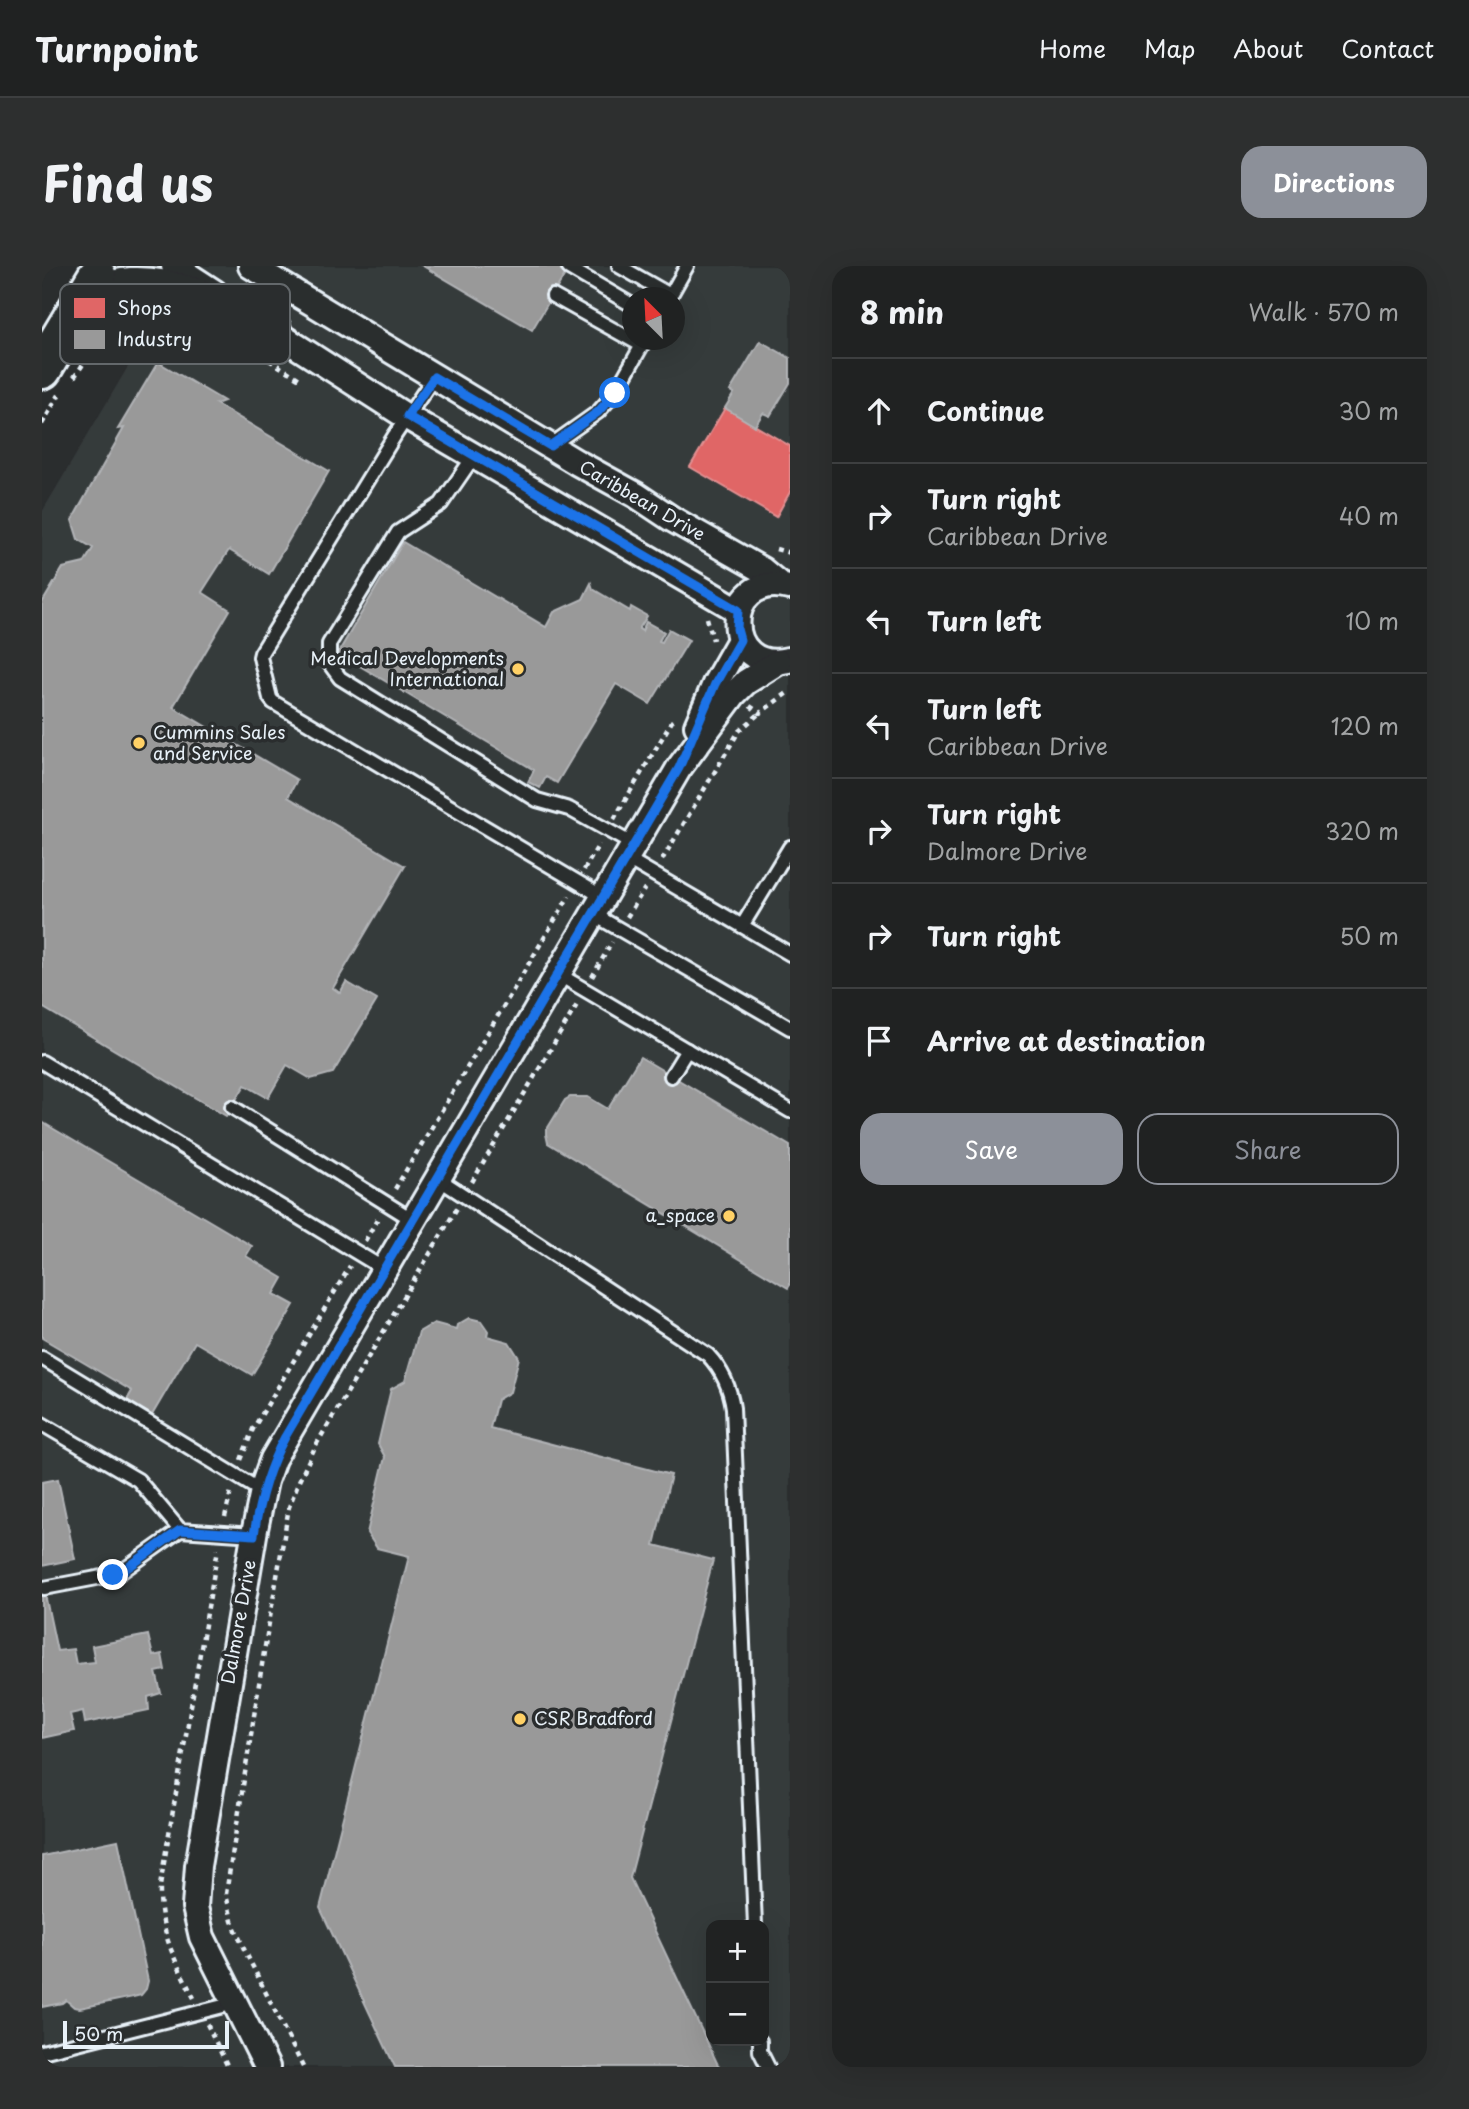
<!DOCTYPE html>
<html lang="en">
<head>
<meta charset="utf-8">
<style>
  :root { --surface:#202222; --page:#2d2f2f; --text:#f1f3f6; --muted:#a2a4a5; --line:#3d3f40; --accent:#8c9099 }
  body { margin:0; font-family:"Playpen Sans",sans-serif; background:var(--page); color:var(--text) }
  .controls { position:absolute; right:21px; bottom:21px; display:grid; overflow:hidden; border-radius:14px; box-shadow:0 7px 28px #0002 }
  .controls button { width:63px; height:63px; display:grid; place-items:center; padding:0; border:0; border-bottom:2px solid var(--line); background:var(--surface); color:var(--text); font:35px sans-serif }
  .compass { position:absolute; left:580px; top:21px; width:63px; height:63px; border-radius:50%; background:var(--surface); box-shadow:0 7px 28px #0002; rotate:336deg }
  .scale { position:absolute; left:21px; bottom:18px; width:166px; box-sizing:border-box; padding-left:7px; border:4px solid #e8f1f8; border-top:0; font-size:19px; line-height:24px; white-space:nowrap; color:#e8f1f8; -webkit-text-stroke:5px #2a2d2e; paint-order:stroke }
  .stop { position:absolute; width:21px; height:21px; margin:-16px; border:5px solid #1a73e8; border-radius:50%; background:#fff }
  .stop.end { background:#1a73e8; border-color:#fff; box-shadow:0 2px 7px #0008 }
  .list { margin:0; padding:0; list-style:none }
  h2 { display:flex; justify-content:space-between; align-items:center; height:91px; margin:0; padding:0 28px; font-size:30px }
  h2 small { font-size:23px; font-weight:400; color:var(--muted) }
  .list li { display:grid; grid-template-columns:46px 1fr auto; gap:21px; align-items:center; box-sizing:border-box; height:105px; padding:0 28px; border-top:2px solid var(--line) }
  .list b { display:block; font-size:26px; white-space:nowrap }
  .list p { margin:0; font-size:23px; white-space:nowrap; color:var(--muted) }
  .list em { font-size:23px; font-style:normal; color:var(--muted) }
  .actions { display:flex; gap:14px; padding:21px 28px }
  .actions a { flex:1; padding:16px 0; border:2px solid var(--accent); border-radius:21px; text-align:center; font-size:24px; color:var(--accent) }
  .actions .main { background:var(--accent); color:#fff }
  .icon { flex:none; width:38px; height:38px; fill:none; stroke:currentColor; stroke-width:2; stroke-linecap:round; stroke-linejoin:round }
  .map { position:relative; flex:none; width:748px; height:1801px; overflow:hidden; border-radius:21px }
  header { display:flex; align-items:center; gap:42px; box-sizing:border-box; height:98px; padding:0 35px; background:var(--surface); border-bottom:2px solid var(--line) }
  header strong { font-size:33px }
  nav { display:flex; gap:38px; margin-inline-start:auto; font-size:24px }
  .intro { display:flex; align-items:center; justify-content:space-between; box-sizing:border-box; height:168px; padding:0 42px }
  h1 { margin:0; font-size:49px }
  .button { padding:18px 32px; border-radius:21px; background:var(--accent); color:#fff; font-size:24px; font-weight:700 }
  main { display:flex; gap:42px; padding:0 42px }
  aside { flex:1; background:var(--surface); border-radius:21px; box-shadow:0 7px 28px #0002 }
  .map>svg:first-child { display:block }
  .built { fill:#363a3b; fill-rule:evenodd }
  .shops { fill:#e06666; stroke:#e29092; stroke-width:2 }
  .industry { fill:#999; stroke:#b1b3b6; stroke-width:2 }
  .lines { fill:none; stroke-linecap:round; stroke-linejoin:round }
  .service-casing { stroke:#e8f1f8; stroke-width:18 }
  .minor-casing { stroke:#e8f1f8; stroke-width:30 }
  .primary-casing { stroke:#e8f1f8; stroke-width:44 }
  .path { stroke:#e8f1f8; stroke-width:4.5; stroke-dasharray:5 5; stroke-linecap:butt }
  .service { stroke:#2a2d2e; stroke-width:12 }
  .minor { stroke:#2a2d2e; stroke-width:24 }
  .primary { stroke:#2a2d2e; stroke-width:38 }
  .route { stroke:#1a73e8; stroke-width:9 }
  .poi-dot { fill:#ffd166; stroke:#2a2d2e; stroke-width:2.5 }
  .labels { text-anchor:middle; stroke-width:7; stroke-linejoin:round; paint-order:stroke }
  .street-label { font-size:18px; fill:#e8f1f8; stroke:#2a2d2e }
  .poi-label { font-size:18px; fill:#e8f1f8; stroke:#2a2d2e; text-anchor:end }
  .key { fill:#2a2d2e; stroke:#63686b; stroke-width:2 }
  .key-label { font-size:19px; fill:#e8f1f8 }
</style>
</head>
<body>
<header>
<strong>Turnpoint</strong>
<nav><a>Home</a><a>Map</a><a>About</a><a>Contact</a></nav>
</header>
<div class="intro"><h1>Find us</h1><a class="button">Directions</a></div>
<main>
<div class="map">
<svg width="748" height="1801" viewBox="0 0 748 1801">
  <rect width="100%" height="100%" fill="#2a2d2e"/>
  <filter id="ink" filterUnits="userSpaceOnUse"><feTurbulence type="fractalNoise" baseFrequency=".0143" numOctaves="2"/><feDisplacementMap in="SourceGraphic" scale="14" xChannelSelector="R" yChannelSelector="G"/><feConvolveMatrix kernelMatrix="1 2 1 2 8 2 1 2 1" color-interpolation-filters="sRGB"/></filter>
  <g filter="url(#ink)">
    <path class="built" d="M153 0H748V1801H0V246L97 82ZM590 32H632V74H590ZM669 1659H722V1775H669Z"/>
    <path class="shops" d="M683 142 748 180V226L734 251 648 201Z"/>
    <g class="industry">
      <path d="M381 0H528L490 64Z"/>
      <path d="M718 75 748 92V117L728 150 721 147 713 160 683 142 692 127 688 125Z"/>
      <path d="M116 96 182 135 174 138 287 205 227 308 187 284 160 326 188 344 131 441 255 514 246 531 363 600 291 722 298 727 304 716 335 734 291 807 269 813 245 799 226 832 203 819 184 850 0 741V337L21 302 42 297 51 282 36 273 30 254 82 162 76 163Z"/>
      <path d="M361 276 504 361 512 346 541 333 549 317 551 323 588 345 589 341 605 350 597 363 600 365 604 356 622 366 617 375 620 376 627 363 647 374 608 438 574 418 515 517 504 511 498 522 486 516 492 504 296 387Z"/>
      <path d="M598 791 748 880V1019L746 1022 506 877 504 868 505 863 523 834 528 831H546L566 843Z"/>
      <path d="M0 856 210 980 204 990 241 1012 232 1028 252 1039 210 1109 153 1076 110 1149 85 1134 90 1125 0 1072Z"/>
      <path d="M427 1052 439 1055 446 1065 445 1070 467 1076 477 1092 468 1126 455 1134 448 1162 629 1209 612 1279 671 1294 588 1612 677 1801H353L278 1642 367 1290 335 1282 325 1267 343 1191 336 1178 349 1123 363 1115 377 1066 392 1057 414 1063 415 1059Z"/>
      <path d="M16 1213 33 1293 0 1300V1216Z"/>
      <path d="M0 1314 15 1385 31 1383 34 1398 53 1396 50 1380 106 1369 111 1390 120 1388 123 1404 114 1406 119 1427 106 1431 107 1444 43 1457 41 1445 28 1448 32 1465 0 1472Z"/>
      <path d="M76 1574 106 1715 104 1723 99 1729 91 1731 38 1742 32 1741 24 1734 20 1737 0 1741V1590Z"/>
    </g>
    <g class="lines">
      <defs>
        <g id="service">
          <path d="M577 0 628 29"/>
          <path d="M527 2 590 39"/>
          <path d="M511 30 599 79"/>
          <path d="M627 32 645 0"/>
          <path d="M392 111 353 169 219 387 218 391 228 432 231 436 561 631"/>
          <path d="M508 180 556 146 573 127 603 74"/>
          <path d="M432 190 399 238 356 266 287 378V397L298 412 495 534 527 543 592 579"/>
          <path d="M584 592 748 688"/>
          <path d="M551 648 748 762"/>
          <path d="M700 660 748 581"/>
          <path d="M516 708 748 845"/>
          <path d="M0 796 342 1003"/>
          <path d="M629 810 645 784"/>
          <path d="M190 841 371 954"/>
          <path d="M395 912 666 1089C680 1104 688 1121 691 1142L713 1659"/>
          <path d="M0 1092 221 1226"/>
          <path d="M0 1158 96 1214 138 1264 212 1269"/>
          <path d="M2 1322 76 1308 138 1264"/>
          <path d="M718 1775V1785L726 1801"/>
          <path d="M0 1786 193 1737"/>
        </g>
        <g id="minor">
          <path d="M132 0 172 26"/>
          <path d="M209 0 534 196 594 229 630 253 720 304 737 318"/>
          <path d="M217 56 365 151 696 344"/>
          <path d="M746 394C679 410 678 304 747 321"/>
          <path d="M655 460 673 418 698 374"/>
          <path d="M225 1801 160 1671 153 1641 156 1600 213 1263 223 1215 231 1193 637 502 691 429 704 416 736 396"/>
        </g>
        <g id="primary">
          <path d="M42 33C57 28 73 22 89 21 139 19 185 44 229 64"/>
          <path d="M0 103 55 11"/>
        </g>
      </defs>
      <use href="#service" class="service-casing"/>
      <use href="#minor" class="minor-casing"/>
      <use href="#primary" class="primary-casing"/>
      <g class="path">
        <path d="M227 94 261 115"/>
        <path d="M32 111C46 94 54 70 72 56"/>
        <path d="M0 158 17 129"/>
        <path d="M734 283 748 287"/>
        <path d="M665 352 671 374"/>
        <path d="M708 440 718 447 748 425"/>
        <path d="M572 553 632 452"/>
        <path d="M620 594 697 465 718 447"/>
        <path d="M542 604 557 578"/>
        <path d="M585 651 603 622"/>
        <path d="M550 711 570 676"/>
        <path d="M430 916 536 737"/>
        <path d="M353 923 527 630"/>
        <path d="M323 975 336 952"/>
        <path d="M199 1194 211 1163 308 1000"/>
        <path d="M183 1251 189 1225"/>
        <path d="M152 1732C132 1693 117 1665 118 1620L176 1283"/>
        <path d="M165 1758 186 1801"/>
        <path d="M261 1801 202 1683 190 1655 184 1628 222 1386 247 1241 257 1215 274 1179 415 942"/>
      </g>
      <use href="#service" class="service"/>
      <use href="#minor" class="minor"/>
      <use href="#primary" class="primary"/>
    </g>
  </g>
  <g class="lines" filter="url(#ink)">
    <path class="route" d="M71 1309 81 1305 138 1264 212 1269C217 1234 226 1202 243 1171L637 502 673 418 698 374 695 363 696 344 365 150 392 111 508 180 556 146 573 127"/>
  </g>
  <g class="poi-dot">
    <circle cx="476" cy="403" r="7"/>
    <circle cx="97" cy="477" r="7"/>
    <circle cx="687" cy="950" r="7"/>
    <circle cx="478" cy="1453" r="7"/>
  </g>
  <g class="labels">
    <g class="street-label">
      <text transform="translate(600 235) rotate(30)" y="6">Caribbean Drive</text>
      <text transform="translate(197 1356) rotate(-80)" y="6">Dalmore Drive</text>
    </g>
    <g class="poi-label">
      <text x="462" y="399">Medical Developments<tspan x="462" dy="21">International</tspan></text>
      <text x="111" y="473" text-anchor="start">Cummins Sales<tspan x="111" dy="21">and Service</tspan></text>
      <text x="673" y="956">a_space</text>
      <text x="492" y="1459" text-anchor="start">CSR Bradford</text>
    </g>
  </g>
  <rect x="18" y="18" width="230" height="80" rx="10" class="key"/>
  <rect x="32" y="32" width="31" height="20" fill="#e06666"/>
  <rect x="32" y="64" width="31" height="19" fill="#999"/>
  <g class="key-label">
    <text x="75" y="49">Shops</text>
    <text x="75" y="80">Industry</text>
  </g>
</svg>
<div class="controls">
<button>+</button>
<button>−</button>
</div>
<svg class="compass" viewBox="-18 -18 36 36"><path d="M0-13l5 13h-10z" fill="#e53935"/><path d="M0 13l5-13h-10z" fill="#a2a4a5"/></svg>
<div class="scale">50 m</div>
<div class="stop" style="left:573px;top:127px"></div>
<div class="stop end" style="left:71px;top:1309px"></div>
</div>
<aside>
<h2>8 min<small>Walk · 570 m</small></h2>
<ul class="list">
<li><svg class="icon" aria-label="ahead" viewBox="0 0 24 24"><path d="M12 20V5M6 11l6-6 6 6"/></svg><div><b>Continue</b></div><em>30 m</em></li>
<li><svg class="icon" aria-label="right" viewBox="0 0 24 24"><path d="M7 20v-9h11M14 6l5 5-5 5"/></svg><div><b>Turn right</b><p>Caribbean Drive</p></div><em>40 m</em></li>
<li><svg class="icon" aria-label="left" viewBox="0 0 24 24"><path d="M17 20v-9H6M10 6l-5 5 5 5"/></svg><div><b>Turn left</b></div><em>10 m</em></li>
<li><svg class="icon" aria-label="left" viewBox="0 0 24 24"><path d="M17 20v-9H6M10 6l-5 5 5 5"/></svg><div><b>Turn left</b><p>Caribbean Drive</p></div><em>120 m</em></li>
<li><svg class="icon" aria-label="right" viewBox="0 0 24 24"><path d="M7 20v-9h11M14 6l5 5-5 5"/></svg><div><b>Turn right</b><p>Dalmore Drive</p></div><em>320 m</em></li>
<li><svg class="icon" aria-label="right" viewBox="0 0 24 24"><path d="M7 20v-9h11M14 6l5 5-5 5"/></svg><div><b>Turn right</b></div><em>50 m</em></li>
<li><svg class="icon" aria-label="arrive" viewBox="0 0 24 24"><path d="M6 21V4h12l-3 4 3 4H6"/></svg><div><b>Arrive at destination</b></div></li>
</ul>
<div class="actions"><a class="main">Save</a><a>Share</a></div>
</aside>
</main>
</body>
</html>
